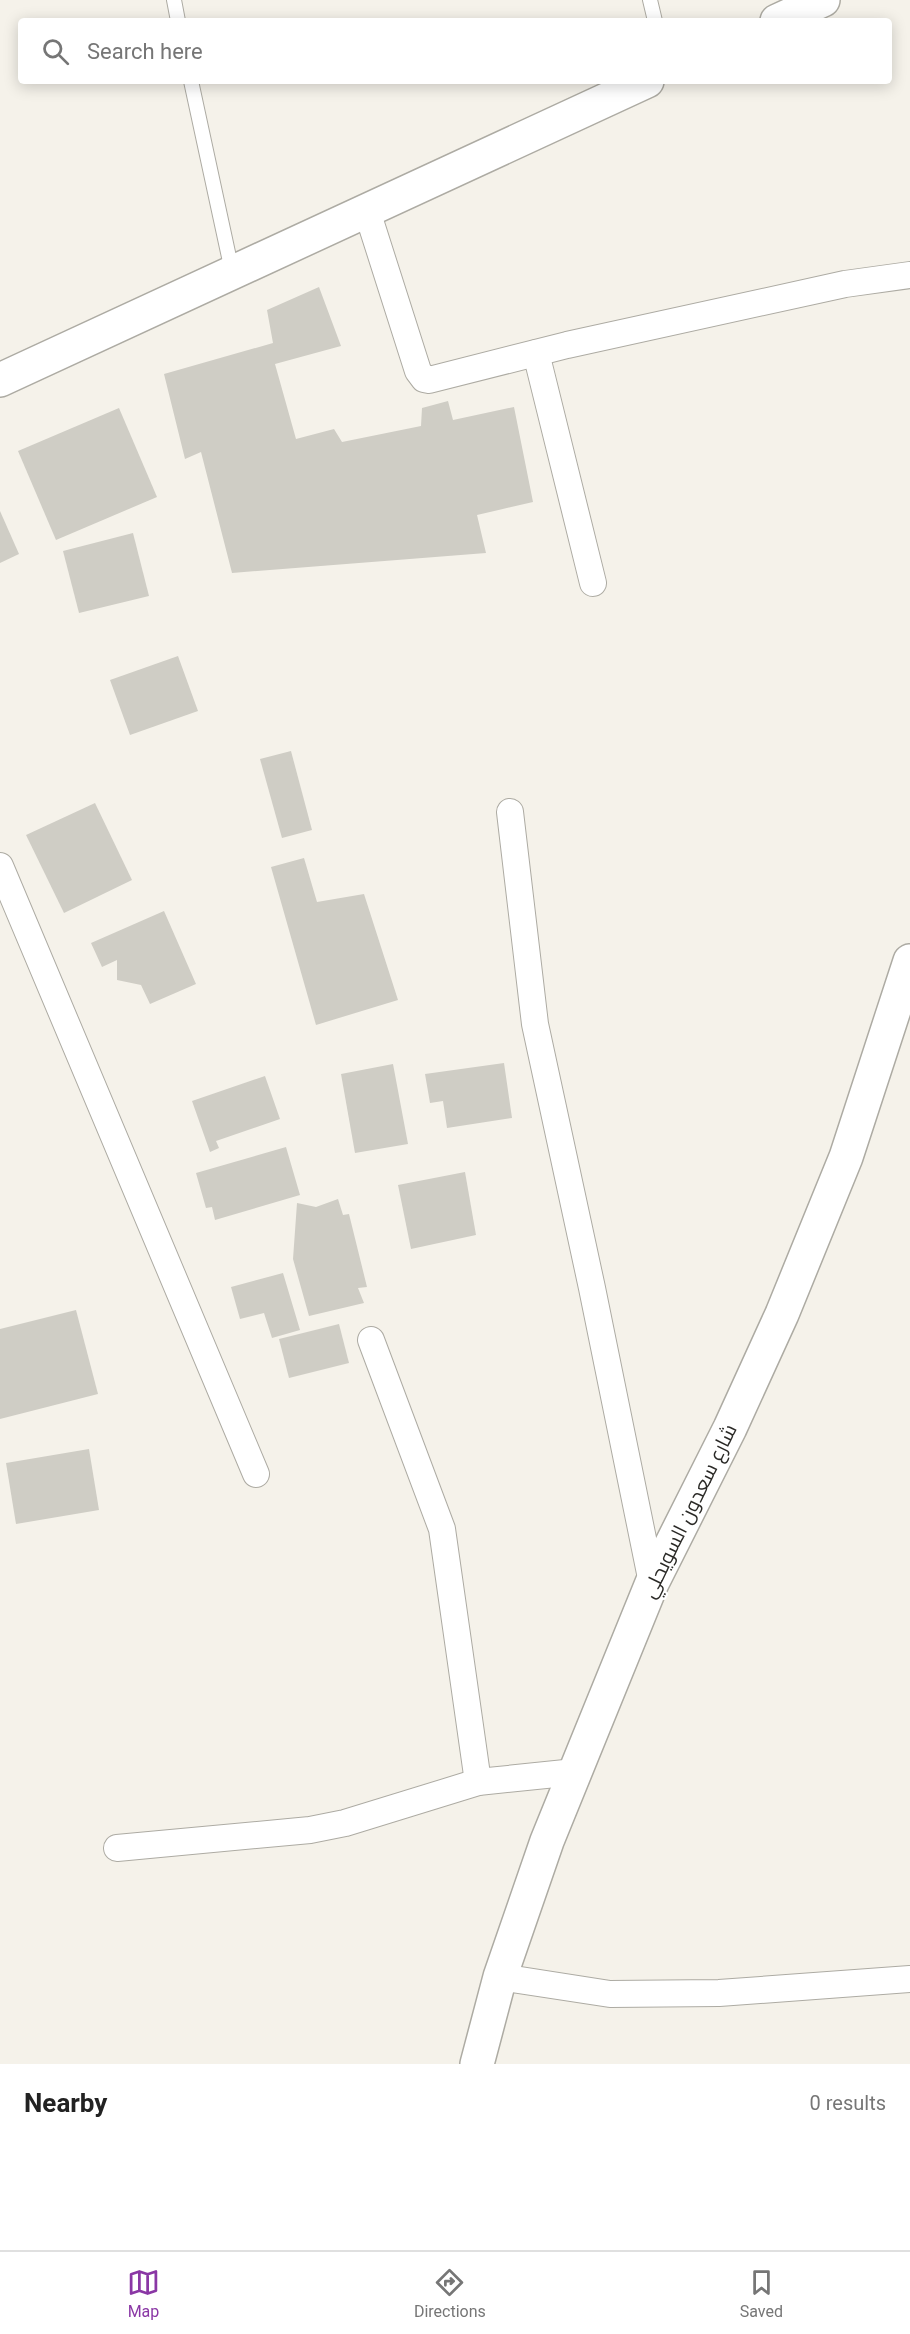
<!DOCTYPE html>
<html lang="en">
<head>
<meta charset="utf-8">
<style>
  :root { --surface:#fff; --page:#f2f2f2; --text:#222; --muted:#767676; --line:#e0e0e0; --accent:#8a37a5 }
  body { margin:0; font-family:Roboto,Cairo,sans-serif; background:var(--page); color:var(--text) }
  .list { margin:0; padding:0; list-style:none }
  h2 { display:flex; justify-content:space-between; align-items:center; height:78px; margin:0; padding:0 24px; font-size:26px }
  h2 small { font-size:20px; font-weight:400; color:var(--muted) }
  .icon { flex:none; width:33px; height:33px; fill:none; stroke:currentColor; stroke-width:2; stroke-linecap:round; stroke-linejoin:round }
  .map { position:relative; flex:none; width:910px; height:2064px; overflow:hidden }
  .search { position:absolute; background:var(--surface); box-shadow:0 3px 15px #0003; left:18px; right:18px; top:18px; height:66px; display:flex; align-items:center; gap:15px; box-sizing:border-box; padding:0 21px; border-radius:6px; color:var(--muted); font-size:22px }
  .sheet { height:186px; background:var(--surface) }
  nav { display:flex; justify-content:space-around; align-items:center; box-sizing:border-box; height:84px; border-top:2px solid var(--line); background:var(--surface); font-size:16px; color:var(--muted) }
  nav a { display:grid; justify-items:center; gap:3px }
  nav .on { color:var(--accent) }
  .map>svg:first-child { display:block }
  .building { fill:#cfcdc5 }
  .lines { fill:none; stroke-linecap:round; stroke-linejoin:round }
  .service-casing { stroke:#adaba3; stroke-width:16 }
  .minor-casing { stroke:#adaba3; stroke-width:28 }
  .secondary-casing { stroke:#adaba3; stroke-width:36 }
  .service { stroke:#fff; stroke-width:14 }
  .minor { stroke:#fff; stroke-width:26 }
  .secondary { stroke:#fff; stroke-width:33 }
  .labels { text-anchor:middle; stroke-width:4.5; stroke-linejoin:round; paint-order:stroke }
  .street-label { font-size:20px; fill:#2b2a27; stroke:#fff }
</style>
</head>
<body>
<div class="map">
<svg width="910" height="2064" viewBox="0 0 910 2064">
  <rect width="100%" height="100%" fill="#f5f2ea"/>
  <g class="building">
    <path d="M319 287 341 346 275 364 296 439 334 429 342 442 421 426 422 408 448 401 453 420 514 407 533 502 477 515 486 553 232 573 201 452 185 459 164 374 273 343 267 310Z"/>
    <path d="M119 408 157 497 56 540 18 451Z"/>
    <path d="M0 511 19 554 0 563Z"/>
    <path d="M133 533 149 596 79 613 63 551Z"/>
    <path d="M178 656 198 711 130 735 110 680Z"/>
    <path d="M291 751 312 830 282 838 260 759Z"/>
    <path d="M95 803 132 880 64 913 26 835Z"/>
    <path d="M304 858 317 902 364 894 398 1000 316 1025 271 867Z"/>
    <path d="M164 911 196 984 150 1004 141 985 117 980V960L102 967 91 943Z"/>
    <path d="M504 1063 512 1118 447 1128 443 1101 430 1103 425 1074Z"/>
    <path d="M393 1064 408 1144 355 1153 341 1074Z"/>
    <path d="M265 1076 280 1119 216 1141 219 1148 210 1152 192 1101Z"/>
    <path d="M286 1147 300 1195 215 1220 212 1207 206 1208 196 1173Z"/>
    <path d="M465 1172 476 1235 411 1249 398 1185Z"/>
    <path d="M338 1199 343 1215 349 1214 367 1287 358 1288 364 1303 309 1316 293 1259 297 1203 316 1207Z"/>
    <path d="M283 1273 300 1330 272 1338 264 1313 240 1319 231 1287Z"/>
    <path d="M76 1310 98 1394 0 1419V1329Z"/>
    <path d="M339 1324 349 1363 289 1378 279 1339Z"/>
    <path d="M89 1449 99 1510 16 1524 6 1463Z"/>
  </g>
  <g class="lines">
    <defs>
      <g id="service">
        <path d="M174 0 178 21"/>
        <path d="M650 0 655 21"/>
        <path d="M191 81 232 271"/>
      </g>
      <g id="minor">
        <path d="M367 211 418 371 424 379 429 380 567 345 845 284 910 275"/>
        <path d="M536 353 593 583"/>
        <path d="M510 812 535 1024 592 1288 652 1583"/>
        <path d="M0 866 256 1474"/>
        <path d="M371 1340 442 1529 478 1782"/>
        <path d="M117 1848 310 1830 345 1823 478 1782 575 1772"/>
        <path d="M500 1977 610 1994 719 1993 910 1979"/>
      </g>
      <g id="secondary">
        <path d="M777 21 823 0"/>
        <path d="M0 380 647 81"/>
        <path d="M477 2064 500 1977 547 1841 652 1583 730 1428 782 1314 846 1157 910 961"/>
      </g>
    </defs>
    <use href="#service" class="service-casing"/>
    <use href="#minor" class="minor-casing"/>
    <use href="#secondary" class="secondary-casing"/>
    <use href="#service" class="service"/>
    <use href="#minor" class="minor"/>
    <use href="#secondary" class="secondary"/>
  </g>
  <g class="labels">
    <g class="street-label">
      <text transform="translate(689 1511) rotate(-64)" y="7">شارع سعدون السويحلي</text>
    </g>
  </g>
</svg>
<div class="search"><svg class="icon" aria-label="search" viewBox="0 0 24 24"><circle cx="10" cy="10" r="6"/><path d="M15 15l6 6"/></svg>Search here</div>
</div>
<section class="sheet">
<h2>Nearby<small>0 results</small></h2>
<ul class="list">
</ul>
</section>
<nav>
<a class="on"><svg class="icon" aria-label="map" viewBox="0 0 24 24"><path d="M3 6l6-2 6 2 6-2v14l-6 2-6-2-6 2zM9 4v14M15 6v14"/></svg>Map</a>
<a><svg class="icon" aria-label="directions" viewBox="0 0 24 24"><path d="M12 3l9 9-9 9-9-9zM9 14v-3h6M13 9l2 2-2 2"/></svg>Directions</a>
<a><svg class="icon" aria-label="saved" viewBox="0 0 24 24"><path d="M7 4h10v16l-5-4-5 4z"/></svg>Saved</a>
</nav>
</body>
</html>
